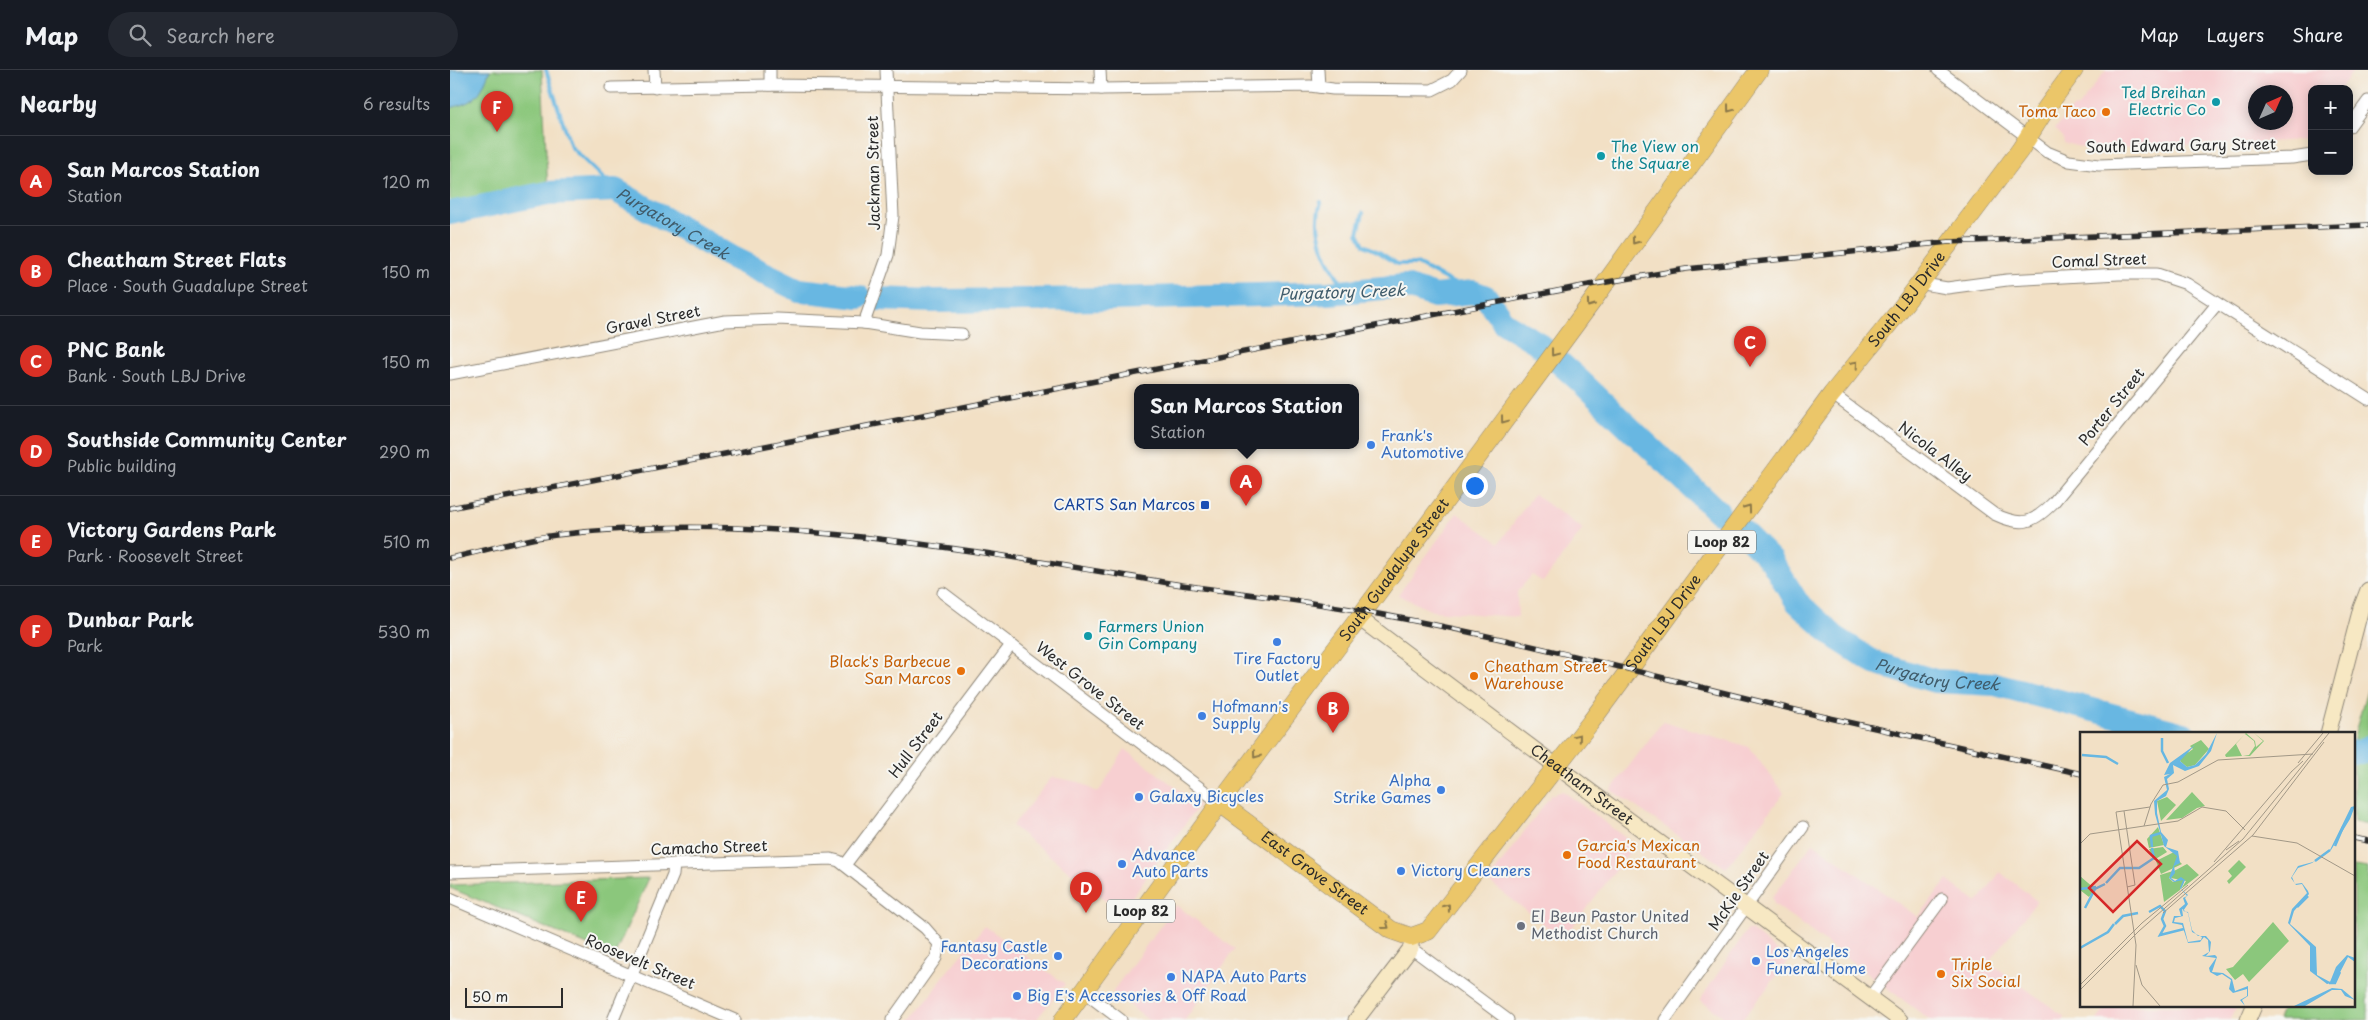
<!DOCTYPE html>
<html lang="en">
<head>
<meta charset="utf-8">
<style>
  :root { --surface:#171b24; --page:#242831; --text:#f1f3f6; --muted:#9ea1a6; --line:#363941; --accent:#d93025 }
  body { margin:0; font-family:"Playpen Sans",sans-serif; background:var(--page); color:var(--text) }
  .controls { position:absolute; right:15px; top:15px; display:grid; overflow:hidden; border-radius:10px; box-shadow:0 2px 12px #0003 }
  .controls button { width:45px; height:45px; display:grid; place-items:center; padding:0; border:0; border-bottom:1px solid var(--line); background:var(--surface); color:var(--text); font:25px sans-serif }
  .compass { position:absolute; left:1798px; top:15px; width:45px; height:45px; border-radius:50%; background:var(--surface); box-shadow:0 2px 12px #0003; rotate:45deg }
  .scale { position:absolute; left:15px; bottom:12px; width:98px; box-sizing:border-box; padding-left:5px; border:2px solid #2b2b2b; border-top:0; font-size:14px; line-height:18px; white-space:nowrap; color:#2b2b2b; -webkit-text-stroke:4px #f6f6f2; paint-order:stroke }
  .you { position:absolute; left:1024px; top:415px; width:18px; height:18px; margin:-12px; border:4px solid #fff; border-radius:50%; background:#1a73e8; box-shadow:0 0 0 8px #1a73e833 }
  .badge { display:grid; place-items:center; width:32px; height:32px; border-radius:50%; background:var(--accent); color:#fff; font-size:16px; font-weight:700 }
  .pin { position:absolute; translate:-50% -41px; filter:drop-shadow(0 1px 2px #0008) }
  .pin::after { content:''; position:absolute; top:26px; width:18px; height:15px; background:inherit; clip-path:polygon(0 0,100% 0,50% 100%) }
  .popup { position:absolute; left:684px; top:314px; width:225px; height:65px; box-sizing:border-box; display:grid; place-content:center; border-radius:10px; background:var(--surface); filter:drop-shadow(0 1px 4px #0005); font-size:16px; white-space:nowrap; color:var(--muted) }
  .popup b { font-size:19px; color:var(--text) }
  .popup::after { content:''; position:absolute; left:50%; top:100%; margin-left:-10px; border:10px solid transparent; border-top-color:var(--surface) }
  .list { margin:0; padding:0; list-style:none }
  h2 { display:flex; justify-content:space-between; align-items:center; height:65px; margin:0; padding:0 20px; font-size:21px }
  h2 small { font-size:16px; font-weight:400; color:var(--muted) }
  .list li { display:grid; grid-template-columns:32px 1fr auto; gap:15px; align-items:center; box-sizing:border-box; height:90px; padding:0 20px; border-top:1px solid var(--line) }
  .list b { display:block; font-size:19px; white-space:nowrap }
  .list p { margin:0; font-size:16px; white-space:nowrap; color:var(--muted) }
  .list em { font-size:16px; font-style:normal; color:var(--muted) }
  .icon { flex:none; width:28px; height:28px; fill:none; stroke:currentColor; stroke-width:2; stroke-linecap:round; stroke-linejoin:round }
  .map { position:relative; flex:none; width:1918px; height:950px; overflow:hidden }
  header { display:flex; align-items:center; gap:30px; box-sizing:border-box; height:70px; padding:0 25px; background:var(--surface); border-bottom:1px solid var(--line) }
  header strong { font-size:24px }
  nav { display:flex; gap:28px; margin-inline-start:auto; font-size:18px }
  .search { width:350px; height:45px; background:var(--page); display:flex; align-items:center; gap:12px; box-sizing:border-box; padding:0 18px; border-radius:28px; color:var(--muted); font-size:19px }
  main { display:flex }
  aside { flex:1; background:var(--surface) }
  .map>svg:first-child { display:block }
  .built { fill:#f7cfd1; fill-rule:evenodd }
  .green { fill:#8bc77c; stroke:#5b7954 }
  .water { fill:#67b7e2; stroke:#497186 }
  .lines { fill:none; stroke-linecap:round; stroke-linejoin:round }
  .stream { stroke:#67b7e2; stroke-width:4 }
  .river { stroke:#67b7e2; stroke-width:24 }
  .street-casing { stroke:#8e8678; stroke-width:13 }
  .secondary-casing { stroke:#8e8678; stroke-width:17 }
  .primary-casing { stroke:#8e8678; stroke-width:19 }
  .street { stroke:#fff; stroke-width:11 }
  .secondary { stroke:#f7e8c3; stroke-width:15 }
  .primary { stroke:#ebc669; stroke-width:18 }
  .rail-casing { stroke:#2b2b2b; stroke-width:5.5 }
  .rail { stroke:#f6f6f2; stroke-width:4; stroke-dasharray:11; stroke-linecap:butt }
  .oneway { stroke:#8b784a }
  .culture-dot { fill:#0f9aa8; stroke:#f6f6f2; stroke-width:2 }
  .food-dot { fill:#e8710a; stroke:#f6f6f2; stroke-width:2 }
  .shop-dot { fill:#3f7fe0; stroke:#f6f6f2; stroke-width:2 }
  .transit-dot { fill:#1a4fb4; stroke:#f6f6f2; stroke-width:2 }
  .worship-dot { fill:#6b7280; stroke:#f6f6f2; stroke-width:2 }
  .labels { text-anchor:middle; stroke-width:4; stroke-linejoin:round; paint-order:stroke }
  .shield { fill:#f6f6f2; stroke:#686867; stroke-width:1 }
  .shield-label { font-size:14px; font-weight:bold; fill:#2b2b2b }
  .culture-label { font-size:15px; fill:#0d838f; stroke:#f6f6f2; text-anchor:start }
  .food-label { font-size:15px; fill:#c56008; stroke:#f6f6f2; text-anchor:start }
  .street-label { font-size:15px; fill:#2b2b2b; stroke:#f6f6f2 }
  .shop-label { font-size:15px; fill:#366cbe; stroke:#f6f6f2; text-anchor:start }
  .transit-label { font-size:15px; fill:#164399; stroke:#f6f6f2; text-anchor:end }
  .worship-label { font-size:15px; fill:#5b616d; stroke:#f6f6f2; text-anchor:start }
  .water-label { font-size:16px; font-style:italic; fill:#405c6b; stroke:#f6f6f2 }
  .inset-river { fill:none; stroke:#67b7e2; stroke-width:2.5 }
  .inset-road { fill:none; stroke:#a29887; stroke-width:1 }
  .view { fill:#d62828; fill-opacity:0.15; stroke:#d62828; stroke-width:2.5 }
  .inset-edge { fill:none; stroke:#2b2b2b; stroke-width:2.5 }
</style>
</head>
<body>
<header>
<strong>Map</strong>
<div class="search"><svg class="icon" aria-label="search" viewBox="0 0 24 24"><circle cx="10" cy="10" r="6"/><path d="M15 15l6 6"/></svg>Search here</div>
<nav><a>Map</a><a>Layers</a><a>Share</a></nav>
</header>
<main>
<aside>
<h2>Nearby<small>6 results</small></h2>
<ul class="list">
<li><span class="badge">A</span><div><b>San Marcos Station</b><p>Station</p></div><em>120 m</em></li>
<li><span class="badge">B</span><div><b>Cheatham Street Flats</b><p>Place · South Guadalupe Street</p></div><em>150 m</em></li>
<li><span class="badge">C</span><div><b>PNC Bank</b><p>Bank · South LBJ Drive</p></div><em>150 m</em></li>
<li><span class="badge">D</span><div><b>Southside Community Center</b><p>Public building</p></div><em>290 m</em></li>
<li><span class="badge">E</span><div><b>Victory Gardens Park</b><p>Park · Roosevelt Street</p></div><em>510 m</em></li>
<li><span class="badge">F</span><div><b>Dunbar Park</b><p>Park</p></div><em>530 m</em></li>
</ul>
</aside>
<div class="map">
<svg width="1918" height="950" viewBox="0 0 1918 950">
  <rect width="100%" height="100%" fill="#f6f6f2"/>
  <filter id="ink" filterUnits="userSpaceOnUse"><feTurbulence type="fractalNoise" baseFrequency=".02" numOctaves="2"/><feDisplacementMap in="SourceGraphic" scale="10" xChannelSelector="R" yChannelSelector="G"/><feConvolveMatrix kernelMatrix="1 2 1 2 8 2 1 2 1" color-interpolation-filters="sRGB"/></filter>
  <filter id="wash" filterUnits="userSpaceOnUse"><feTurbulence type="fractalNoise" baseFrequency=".0096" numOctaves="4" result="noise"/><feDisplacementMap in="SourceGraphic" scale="20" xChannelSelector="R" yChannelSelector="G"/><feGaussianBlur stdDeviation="1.12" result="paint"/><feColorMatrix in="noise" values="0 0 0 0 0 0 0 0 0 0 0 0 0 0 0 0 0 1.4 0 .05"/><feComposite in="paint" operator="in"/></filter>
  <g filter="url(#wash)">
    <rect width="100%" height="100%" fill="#f2e0c5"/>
    <g class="built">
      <path d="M1656 0H1904L1890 19H1862V70L1639 79 1614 73 1613 67 1605 59 1622 38 1628 37ZM1806 22H1836V52H1806Z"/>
      <path d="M1084 424 1133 459 1093 512 1082 505 1067 522 1068 547 982 541 948 525 1007 443 1049 473Z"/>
      <path d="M1213 651 1299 677 1334 723 1276 798 1161 720Z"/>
      <path d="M675 679 749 735 671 842 562 756 602 707 629 712 648 723Z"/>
      <path d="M1113 721 1185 775 1113 869 1038 811 1101 725Z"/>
      <path d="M1363 773 1468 847 1497 810 1527 833 1550 802 1587 831 1539 892 1615 947 1613 950H1480L1324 834 1322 828Z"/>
      <path d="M726 835 785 879 735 950H698L662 922Z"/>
      <path d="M535 856 615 914 586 950H462L496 903Z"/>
      <path d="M1297 860H1301L1339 891 1291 950H1278L1250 930Z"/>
      <path d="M1658 936H1786L1780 950H1647Z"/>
    </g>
    <g class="green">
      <path d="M0 0H92L98 123 0 143Z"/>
      <path d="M1918 617V755L1904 752V666Z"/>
      <path d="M1904 796 1918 798V950H1828L1833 936H1904Z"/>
      <path d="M199 808 164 886 0 818V815Z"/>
    </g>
    <path class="water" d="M0 0H40C30 25 28 31 0 38Z"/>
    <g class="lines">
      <g class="stream">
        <path d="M96 0 121 77 165 120"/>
        <path d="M871 132C860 164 880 196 897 222"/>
        <path d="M913 143 908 163 914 175 929 182 947 194H967L1020 222"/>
      </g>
      <g class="river">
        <path id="s1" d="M0 143 98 123 165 120 281 187 349 220 409 227"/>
        <path d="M428 229 484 231 659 229 879 223 955 216 985 226 1023 222 1036 227 1054 253 1086 272 1129 310 1268 442"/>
        <path id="s2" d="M1292 461 1321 490 1347 532 1385 567 1425 593 1485 611 1545 614 1734 664"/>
        <path d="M1904 682H1912L1918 677"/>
      </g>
    </g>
  </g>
  <g filter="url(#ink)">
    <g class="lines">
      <defs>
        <g id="street">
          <path d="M204 0 205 18"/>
          <path d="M320 0V15"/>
          <path d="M650 0 651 19"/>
          <path d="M868 0 869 17"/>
          <path d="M1488 0 1597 82 1619 91 1649 95 1842 88 1862 85"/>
          <path d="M161 18 320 15 651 19 860 16 883 19 982 20 1002 10 1011 0"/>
          <path d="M1899 57 1918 31"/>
          <path d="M1468 213 1497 218 1557 210 1669 204H1707L1737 214 1918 329"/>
          <path d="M414 253 438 185 443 146 436 0"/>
          <path d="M0 304 275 251 327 249 414 253 470 262 512 264"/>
          <path d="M1382 324 1544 444C1572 457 1582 454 1603 433L1767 234"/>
          <path d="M493 523 770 733"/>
          <path d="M395 795 561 575"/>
          <path d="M0 802 381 789 389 791 475 858 489 874 486 888 442 950"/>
          <path d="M0 828 285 950"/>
          <path d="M961 878 1058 950"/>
          <path d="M634 922 671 950"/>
          <path d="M1420 927 1492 829"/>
          <path d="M163 950 223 805 224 794"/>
          <path d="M1215 950 1353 757"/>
        </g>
        <g id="secondary">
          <path id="s3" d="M909 548 1133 716 1450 950"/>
          <path d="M1878 664 1911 538 1918 520"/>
          <path d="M906 950 961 878V867"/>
          <path d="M1798 950 1804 936"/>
        </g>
        <g id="primary">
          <path id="s4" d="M770 733 941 860 961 867 978 861 1140 653 1382 324 1446 245 1570 80 1597 37 1624 0"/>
          <path id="s5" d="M613 950 770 733 909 548 1144 229 1309 0"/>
        </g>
      </defs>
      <use href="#street" class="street-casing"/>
      <use href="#secondary" class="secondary-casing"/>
      <use href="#primary" class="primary-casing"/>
      <use href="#street" class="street"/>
      <use href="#secondary" class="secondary"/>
      <use href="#primary" class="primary"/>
      <defs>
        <g id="rail">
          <path d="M0 438 951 251 1133 216 1236 199 1499 172 1918 155"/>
          <path d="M0 488C35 481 71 469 106 465 311 440 517 480 719 513 784 523 851 530 917 542 1070 569 1220 611 1371 646 1458 666 1545 684 1632 704"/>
          <path d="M1904 768 1918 771"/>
        </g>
      </defs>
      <use href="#rail" class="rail-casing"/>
      <use href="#rail" class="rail"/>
    </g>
    <defs><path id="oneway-chevron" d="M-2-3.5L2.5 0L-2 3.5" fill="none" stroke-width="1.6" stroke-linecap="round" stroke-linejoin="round" transform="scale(1.25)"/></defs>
    <g class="oneway">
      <use href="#oneway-chevron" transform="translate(1280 39) rotate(127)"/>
      <use href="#oneway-chevron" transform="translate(1185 171) rotate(126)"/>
      <use href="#oneway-chevron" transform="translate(1140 234) rotate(126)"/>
      <use href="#oneway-chevron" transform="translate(1104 283) rotate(127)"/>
      <use href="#oneway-chevron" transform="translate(1405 294) rotate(-49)"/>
      <use href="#oneway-chevron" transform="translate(1054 350) rotate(127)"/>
      <use href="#oneway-chevron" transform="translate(1298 438) rotate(-54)"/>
      <use href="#oneway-chevron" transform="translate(1128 667) rotate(-51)"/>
      <use href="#oneway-chevron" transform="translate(806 685) rotate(127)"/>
      <use href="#oneway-chevron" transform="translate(997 837) rotate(-52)"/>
      <use href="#oneway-chevron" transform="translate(936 856) rotate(36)"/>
    </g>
  </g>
  <g class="culture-dot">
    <circle cx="1766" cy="32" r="5"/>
    <circle cx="1151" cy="86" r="5"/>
    <circle cx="638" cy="566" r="5"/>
  </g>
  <g class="food-dot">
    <circle cx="1656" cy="42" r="5"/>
    <circle cx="511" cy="601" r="5"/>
    <circle cx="1024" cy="606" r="5"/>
    <circle cx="1117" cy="785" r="5"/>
    <circle cx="1491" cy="904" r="5"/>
  </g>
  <g class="shop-dot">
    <circle cx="921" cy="375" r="5"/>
    <circle cx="827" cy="572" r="5"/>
    <circle cx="752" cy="646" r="5"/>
    <circle cx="991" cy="720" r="5"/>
    <circle cx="689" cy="727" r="5"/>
    <circle cx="672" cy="794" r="5"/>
    <circle cx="951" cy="801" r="5"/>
    <circle cx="608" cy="886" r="5"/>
    <circle cx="1306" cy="891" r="5"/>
    <circle cx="721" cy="907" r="5"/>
    <circle cx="567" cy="926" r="5"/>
  </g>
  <rect class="transit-dot" x="750" y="430" width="10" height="10" rx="2.5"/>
  <circle class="worship-dot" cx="1071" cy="856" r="5"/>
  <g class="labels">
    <g class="shield">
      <rect x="1238" y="460.5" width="68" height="23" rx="4"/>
      <rect x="657" y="829.5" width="68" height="23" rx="4"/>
    </g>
    <g class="shield-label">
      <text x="1272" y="477">Loop 82</text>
      <text x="691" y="846">Loop 82</text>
    </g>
    <g class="culture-label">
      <text x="1756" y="28" text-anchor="end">Ted Breihan<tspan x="1756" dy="17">Electric Co</tspan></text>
      <text x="1161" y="82">The View on<tspan x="1161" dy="17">the Square</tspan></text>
      <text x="648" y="562">Farmers Union<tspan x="648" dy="17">Gin Company</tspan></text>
    </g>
    <g class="food-label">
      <text x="1646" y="47" text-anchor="end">Toma Taco</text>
      <text x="501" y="597" text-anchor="end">Black's Barbecue<tspan x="501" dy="17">San Marcos</tspan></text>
      <text x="1034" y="602">Cheatham Street<tspan x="1034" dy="17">Warehouse</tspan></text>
      <text x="1127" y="781">Garcia's Mexican<tspan x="1127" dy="17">Food Restaurant</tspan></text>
      <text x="1501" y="900">Triple<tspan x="1501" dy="17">Six Social</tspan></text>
    </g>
    <g class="street-label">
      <text transform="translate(1731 76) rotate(-1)" y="5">South Edward Gary Street</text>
      <text transform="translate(424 103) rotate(-91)" y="5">Jackman Street</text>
      <text transform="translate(1649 191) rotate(-2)" y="5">Comal Street</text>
      <text dy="5" stroke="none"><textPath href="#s4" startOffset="1045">South LBJ Drive</textPath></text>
      <text transform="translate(203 250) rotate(-11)" y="5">Gravel Street</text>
      <text transform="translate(1662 337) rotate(-51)" y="5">Porter Street</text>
      <text transform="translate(1485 382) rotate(37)" y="5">Nicola Alley</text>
      <text dy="5" stroke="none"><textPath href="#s5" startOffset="559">South Guadalupe Street</textPath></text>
      <text dy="5" stroke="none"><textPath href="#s4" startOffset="640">South LBJ Drive</textPath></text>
      <text transform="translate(640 616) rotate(38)" y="5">West Grove Street</text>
      <text transform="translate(466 675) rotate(-53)" y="5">Hull Street</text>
      <text dy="5" stroke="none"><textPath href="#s3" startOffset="278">Cheatham Street</textPath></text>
      <text transform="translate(259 778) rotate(-2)" y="5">Camacho Street</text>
      <text dy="5" stroke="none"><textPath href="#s4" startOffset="118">East Grove Street</textPath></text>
      <text transform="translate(1289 821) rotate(-55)" y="5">McKie Street</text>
      <text transform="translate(190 892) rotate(23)" y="5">Roosevelt Street</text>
    </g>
    <g class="shop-label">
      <text x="931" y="371">Frank's<tspan x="931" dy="17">Automotive</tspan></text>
      <text x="827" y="594" text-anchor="middle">Tire Factory<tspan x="827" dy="17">Outlet</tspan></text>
      <text x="762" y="642">Hofmann's<tspan x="762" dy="17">Supply</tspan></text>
      <text x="981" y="716" text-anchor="end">Alpha<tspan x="981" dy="17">Strike Games</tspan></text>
      <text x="699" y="732">Galaxy Bicycles</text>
      <text x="682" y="790">Advance<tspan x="682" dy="17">Auto Parts</tspan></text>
      <text x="961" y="806">Victory Cleaners</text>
      <text x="598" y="882" text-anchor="end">Fantasy Castle<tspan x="598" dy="17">Decorations</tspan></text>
      <text x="1316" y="887">Los Angeles<tspan x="1316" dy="17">Funeral Home</tspan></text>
      <text x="731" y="912">NAPA Auto Parts</text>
      <text x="577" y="931">Big E's Accessories &amp; Off Road</text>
    </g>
    <g class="transit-label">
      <text x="745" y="440">CARTS San Marcos</text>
    </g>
    <g class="worship-label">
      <text x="1081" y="852">El Beun Pastor United<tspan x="1081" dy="17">Methodist Church</tspan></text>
    </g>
    <g class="water-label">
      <text dy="6" stroke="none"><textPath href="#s1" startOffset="234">Purgatory Creek</textPath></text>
      <text transform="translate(892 222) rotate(-2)" y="6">Purgatory Creek</text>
      <text dy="6" stroke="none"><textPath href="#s2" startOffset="254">Purgatory Creek</textPath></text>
    </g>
  </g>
  <g transform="translate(1630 662)">
    <rect width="275" height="275" fill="#f2e0c5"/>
    <path d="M166 1 175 9 176 15 183 9 174 1 184 9 170 24H163L169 23 175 14 174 9 165 2 156 12 162 24 146 25 145 23ZM121 8 129 17 115 33 107 35 100 29 103 22 109 20 113 17 110 14ZM112 60 125 74 117 76 102 86 86 88ZM87 65 96 73 81 89 77 69ZM78 95 84 113 69 116 67 107ZM83 115 87 120 74 128 69 117ZM96 119 98 128 102 132 81 142 76 129ZM159 128 166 135 149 152 147 149 152 144 148 139ZM107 132 119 143 101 157 106 149 91 146 94 139ZM93 139 89 146 93 150 102 147 104 150 100 158 84 170 80 143ZM0 144 15 157 9 165 0 158ZM193 190 209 209 169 250 163 242 155 248 146 237 153 235Z" fill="#8bc77c"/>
    <path d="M137 1 131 19 119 34 105 39 93 33 94 41 87 47 89 57 86 64 77 69V81L81 100 88 108 86 115 98 119 100 131 94 134 95 141 91 146 95 149 101 145 105 148 101 157 108 163 105 166 108 172 103 179 108 180 112 198 118 204H126L131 210 130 219 126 224 135 223 137 225 132 240 143 241 152 247 155 259 168 254V264L162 268 165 274 160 268 167 264V257L153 261 149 257 151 248 142 242 137 244 130 240 129 236 136 226 122 224 129 220 128 208 124 205 120 210 108 211 102 193 92 191 94 184H101L99 177 105 172 103 166 107 164 100 156 103 148 94 150 89 146 97 124 84 114 75 82 74 69 87 58 84 45 90 42 84 43 90 31 115 13 100 29 107 35 115 33 126 22ZM102 177 108 181 112 200 122 205 121 208 108 210 103 191 94 190 95 186 103 184ZM275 74 270 87 251 118 232 131 218 136 212 145 215 152 222 151 228 159 229 162 214 179 210 192 236 215 237 243 250 250 256 235 267 223 275 226V230L268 225 255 250 247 252 230 239V214L208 191 212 177 227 161 222 152 216 153 211 146 218 134 233 130 250 118 271 75ZM252 256 262 257 275 268 265 264 261 258H252L225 274H214Z" fill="#67b7e2" fill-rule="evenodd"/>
    <path class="inset-river" d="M82 6V19L88 31M2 23 26 25 38 32M255 114 263 95M72 115 71 104 81 101M235 129 250 118M53 136H59L74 126 72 116M26 151 40 136H52M0 157 16 155M217 175 228 164M5 176 15 157 25 152M69 180 80 174 85 179 82 187 85 194 80 203 104 197M35 192 43 184 58 181M0 216 28 200 34 192M249 251H255L260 240"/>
    <path class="inset-road" d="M218 31 243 1M211 40 223 29M44 79 55 153 47 155M64 94 71 72 83 53 98 50 138 28 233 22M172 104 217 111 275 144M0 112 10 102 98 89 122 75 146 79 165 98M146 118 159 109M134 130 212 39M83 181 173 103 244 10M56 233 62 253 80 274M0 253 62 191 108 153M0 258 59 199 163 107 249 1M53 274 56 213 36 80 70 75"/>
    <path class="view" d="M57 109 81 132 33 180 9 156Z"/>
    <rect width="275" height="275" class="inset-edge"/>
  </g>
</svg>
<div class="controls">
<button>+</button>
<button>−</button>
</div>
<svg class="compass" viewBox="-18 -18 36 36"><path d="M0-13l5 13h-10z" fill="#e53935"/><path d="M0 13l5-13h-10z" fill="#9ea1a6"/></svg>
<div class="scale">50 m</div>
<div class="you"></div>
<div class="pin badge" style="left:796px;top:436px">A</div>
<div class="popup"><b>San Marcos Station</b>Station</div>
<div class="pin badge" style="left:883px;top:663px">B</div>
<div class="pin badge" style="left:1300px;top:297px">C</div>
<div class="pin badge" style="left:636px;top:843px">D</div>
<div class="pin badge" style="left:131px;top:852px">E</div>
<div class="pin badge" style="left:47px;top:62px">F</div>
</div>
</main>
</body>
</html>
